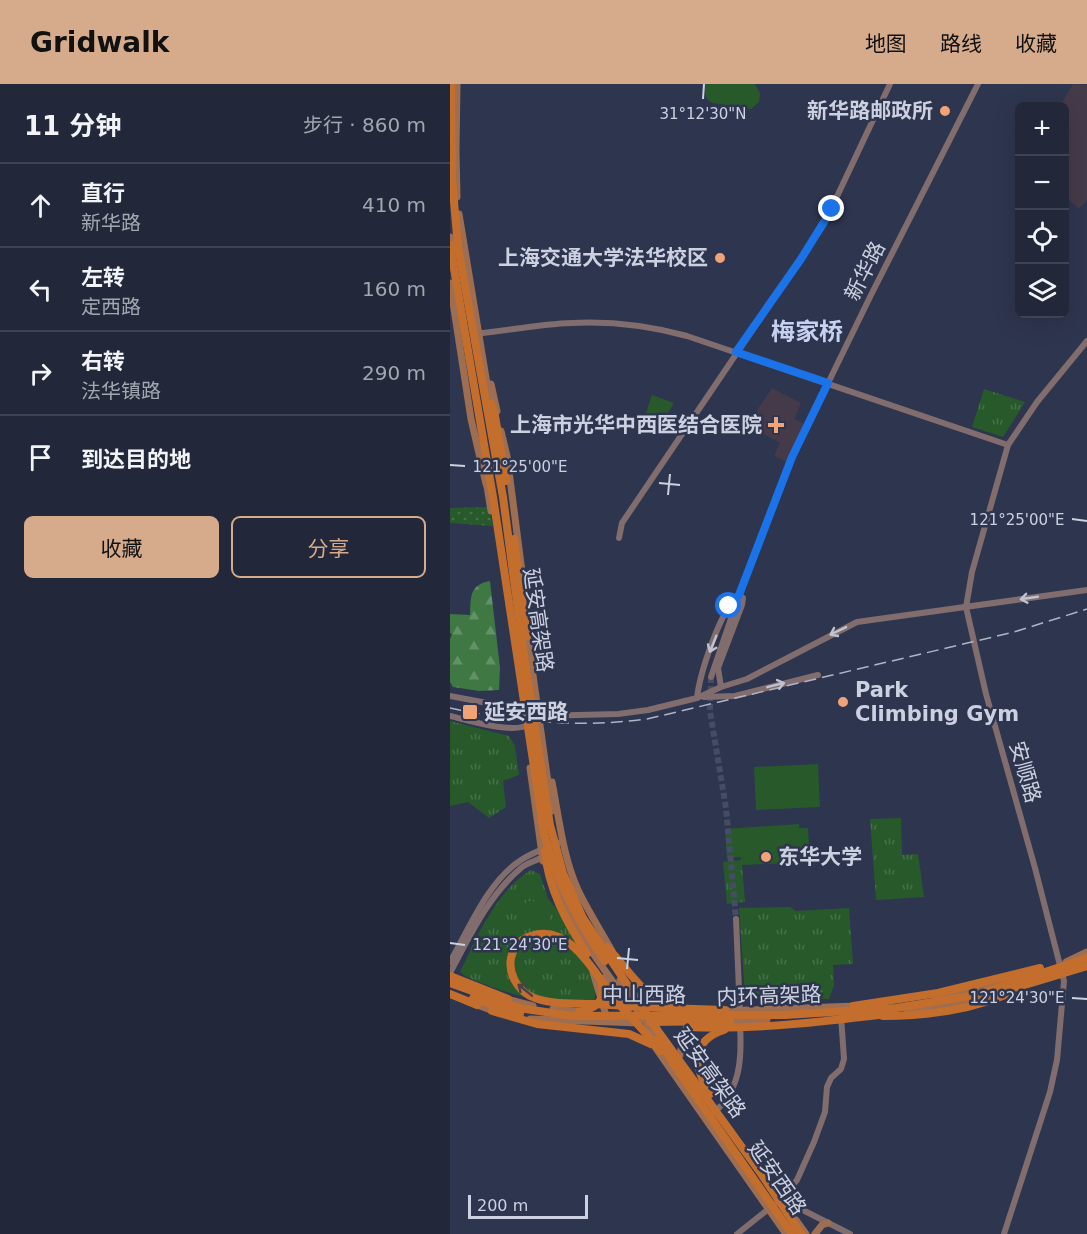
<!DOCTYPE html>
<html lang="zh">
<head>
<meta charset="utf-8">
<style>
  :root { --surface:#22283a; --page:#2a3042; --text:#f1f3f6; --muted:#a2a6af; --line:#3f4454; --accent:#d6ab8b }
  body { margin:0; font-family:"DejaVu Sans","Noto Sans SC",sans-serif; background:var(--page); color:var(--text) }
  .controls { position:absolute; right:18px; top:18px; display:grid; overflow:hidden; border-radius:9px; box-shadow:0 6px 24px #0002 }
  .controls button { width:54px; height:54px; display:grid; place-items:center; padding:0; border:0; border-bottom:2px solid var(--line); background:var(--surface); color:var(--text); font:30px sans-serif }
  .scale { position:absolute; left:18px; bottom:15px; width:120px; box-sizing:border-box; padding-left:6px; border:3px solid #ccd1e1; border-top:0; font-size:16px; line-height:21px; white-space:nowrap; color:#ccd1e1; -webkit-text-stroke:4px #2e354e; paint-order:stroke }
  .stop { position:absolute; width:18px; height:18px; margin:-14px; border:4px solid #1a73e8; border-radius:50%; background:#fff }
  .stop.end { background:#1a73e8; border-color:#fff; box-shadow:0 2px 6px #0008 }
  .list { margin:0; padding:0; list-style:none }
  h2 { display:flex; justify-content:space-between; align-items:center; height:78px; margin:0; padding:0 24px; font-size:26px }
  h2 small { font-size:20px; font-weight:400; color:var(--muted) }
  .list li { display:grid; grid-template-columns:39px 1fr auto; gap:18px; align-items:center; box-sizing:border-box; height:84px; padding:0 24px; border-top:2px solid var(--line) }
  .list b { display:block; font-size:22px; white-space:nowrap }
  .list p { margin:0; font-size:20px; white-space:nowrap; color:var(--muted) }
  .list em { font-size:20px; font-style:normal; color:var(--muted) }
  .actions { display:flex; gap:12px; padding:18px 24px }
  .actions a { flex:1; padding:14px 0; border:2px solid var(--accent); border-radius:9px; text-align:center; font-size:21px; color:var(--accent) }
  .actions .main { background:var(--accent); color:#111 }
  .icon { flex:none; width:33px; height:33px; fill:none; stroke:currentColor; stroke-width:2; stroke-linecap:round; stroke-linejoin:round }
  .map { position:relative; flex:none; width:637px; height:1150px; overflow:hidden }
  header { display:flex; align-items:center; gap:36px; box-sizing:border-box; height:84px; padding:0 30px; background:var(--accent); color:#111 }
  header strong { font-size:28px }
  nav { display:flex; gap:33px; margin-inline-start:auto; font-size:21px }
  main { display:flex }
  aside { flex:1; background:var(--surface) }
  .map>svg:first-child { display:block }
  .medical { fill:#453a49 }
  .grass { fill:url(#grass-tufts) }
  .forest { fill:url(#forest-firs) }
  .garden { fill:url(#garden-dots) }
  .pitch { fill:#27592b }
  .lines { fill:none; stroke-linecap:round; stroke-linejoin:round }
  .secondary-tunnel { stroke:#464c64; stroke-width:6; stroke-dasharray:6 3; stroke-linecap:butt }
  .secondary { stroke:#816d6e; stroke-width:6 }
  .primary { stroke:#9e6e52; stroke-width:7 }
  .highway { stroke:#c46e2e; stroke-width:8 }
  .rail { stroke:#afb5c6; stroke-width:1.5; stroke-dasharray:12 6; stroke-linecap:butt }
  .oneway { stroke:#c1c2d0 }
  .oneway2 { stroke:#4c4048 }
  .route { stroke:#1a73e8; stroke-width:8 }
  .ticks { fill:none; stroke:#ccd1e1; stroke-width:2 }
  .poi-dot { fill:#efa376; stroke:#2e354e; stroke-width:2 }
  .labels { text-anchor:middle; stroke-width:5; stroke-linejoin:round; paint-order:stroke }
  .poi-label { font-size:21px; font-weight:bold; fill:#ccd1e1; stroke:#2e354e; text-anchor:end }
  .street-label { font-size:21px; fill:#ccd1e1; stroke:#2e354e }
  .quarter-label { font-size:24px; font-weight:bold; fill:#c7d1f1; stroke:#2e354e }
  .ticks-label { font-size:15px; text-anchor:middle; fill:#ccd1e1; stroke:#2e354e; stroke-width:5; stroke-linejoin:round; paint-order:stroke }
</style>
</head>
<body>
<header>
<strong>Gridwalk</strong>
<nav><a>地图</a><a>路线</a><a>收藏</a></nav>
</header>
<main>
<aside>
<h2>11 分钟<small>步行 · 860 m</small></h2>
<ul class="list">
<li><svg class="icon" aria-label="ahead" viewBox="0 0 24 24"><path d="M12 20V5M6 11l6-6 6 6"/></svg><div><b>直行</b><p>新华路</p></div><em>410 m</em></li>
<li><svg class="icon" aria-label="left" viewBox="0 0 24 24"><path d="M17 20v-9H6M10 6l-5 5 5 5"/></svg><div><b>左转</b><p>定西路</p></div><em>160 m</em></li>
<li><svg class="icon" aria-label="right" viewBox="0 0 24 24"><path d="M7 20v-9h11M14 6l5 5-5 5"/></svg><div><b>右转</b><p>法华镇路</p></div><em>290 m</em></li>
<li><svg class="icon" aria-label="arrive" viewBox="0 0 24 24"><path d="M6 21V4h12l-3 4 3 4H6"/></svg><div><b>到达目的地</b></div></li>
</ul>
<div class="actions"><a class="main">收藏</a><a>分享</a></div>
</aside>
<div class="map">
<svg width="637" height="1150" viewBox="0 0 637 1150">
  <defs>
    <pattern id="grass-tufts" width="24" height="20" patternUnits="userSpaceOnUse" patternTransform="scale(1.5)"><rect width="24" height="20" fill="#27592b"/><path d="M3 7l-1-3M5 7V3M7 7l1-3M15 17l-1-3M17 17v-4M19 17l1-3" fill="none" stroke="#457049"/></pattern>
    <pattern id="forest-firs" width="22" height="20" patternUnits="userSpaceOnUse" patternTransform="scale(1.5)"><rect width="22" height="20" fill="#3f7843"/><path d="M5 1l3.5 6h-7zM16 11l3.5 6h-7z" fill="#629067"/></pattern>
    <pattern id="garden-dots" width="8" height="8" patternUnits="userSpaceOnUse" patternTransform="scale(1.5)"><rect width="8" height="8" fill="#27592b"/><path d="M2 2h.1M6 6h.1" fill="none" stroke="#457049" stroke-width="1.8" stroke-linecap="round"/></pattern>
  </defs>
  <rect width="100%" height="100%" fill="#2e354e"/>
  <g class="medical">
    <path d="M623 0 637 1V116L629 125 615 112 614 22H610Z"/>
    <path d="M322 304 351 319 344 335 355 340 337 378 324 372 330 359 297 341Z"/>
  </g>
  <g class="grass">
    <path d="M534 305 575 318 553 353 522 343Z"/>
    <path d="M0 637 59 652 65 662 69 691 53 697 56 723 39 734 18 718 0 722Z"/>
    <path d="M451 734 452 771 468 770 474 813 426 816 420 735Z"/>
    <path d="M336 743 339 779 292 781 295 818 277 820 273 778 291 776 289 746Z"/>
    <path d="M81 786 90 790 98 814 130 855 148 899 144 917C123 916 102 916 82 914 70 913 16 896 10 888 27 853 46 807 81 786Z"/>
    <path d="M340 823 346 827 399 824 403 880 383 881 384 901 379 915H300L295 912 289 824Z"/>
  </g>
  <path class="forest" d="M40 497 50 584 49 606 29 607 3 603 0 598V555L2 550 0 549V530L20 531C21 513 19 501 40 497Z"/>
  <path class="garden" d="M39 423 43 442 0 439V424Z"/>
  <g class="pitch">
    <path d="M255 0H305L310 9 309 18 301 25 263 19C255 16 254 8 255 0Z"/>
    <path d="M202 311 224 319 213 337 195 332Z"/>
    <path d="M368 680 370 723 306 726 304 683Z"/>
    <path d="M349 740V744H358L360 775 294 778 293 773 277 774 275 745Z"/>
    <path d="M76 817 94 818 93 829 100 830V841L82 839 83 828H75Z"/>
  </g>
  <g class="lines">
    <path class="secondary-tunnel" d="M261 593 260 627 276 724 286 835"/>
    <g class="secondary">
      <path d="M24 250C56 247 89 240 122 239 161 237 200 242 237 252L558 361"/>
      <path d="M169 454 172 439 374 140 440 0"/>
      <path d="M261 593 289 511 342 373 421 211 528 0"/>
      <path d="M271 603 268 584 292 521 293 514 289 511"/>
      <path d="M0 612 74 626 89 632 168 630 198 626 247 614 271 603 297 595 407 538 637 506"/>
      <path d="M254 613 285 612 368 591"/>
      <path d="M247 614C250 588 270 528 288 511"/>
      <path d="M0 632C17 636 65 651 79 640"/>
      <path d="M286 835 290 930"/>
      <path d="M0 878C19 845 38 797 71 776 83 768 99 763 113 757"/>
      <path d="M0 889C20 852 38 812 71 784 78 778 88 777 96 771"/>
      <path d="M262 1030C291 1007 292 974 290 941"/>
      <path d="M331 1115 400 1150"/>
      <path d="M287 1150 331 1115 347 1096 364 1058 375 1028 377 1003 381 994 391 985 394 975 391 932"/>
      <path d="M554 1150 600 1008 607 976 614 897 585 784 536 610 516 523 522 488 558 361 587 318 637 257"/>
    </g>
    <g class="primary">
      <path d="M7 0 6 67 7 113"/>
      <path d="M9 130 39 312"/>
      <path d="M0 153 2 166"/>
      <path d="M0 199 21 335 36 400"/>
      <path d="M41 300 47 327"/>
      <path d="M51 347 57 372 75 511"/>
      <path d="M36 396 41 427"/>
      <path d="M77 548 102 727"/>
      <path d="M80 684 93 777"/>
      <path d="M102 698C109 734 113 773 128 806 138 827 151 847 162 867"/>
      <path d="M104 790C114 832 141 867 166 902"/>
      <path d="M616 878 637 868"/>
      <path d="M143 888 155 928"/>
      <path d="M154 894 180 924"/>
      <path d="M170 896 184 922 210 957"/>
      <path d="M53 914 83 922"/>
      <path d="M486 914 560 896"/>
      <path d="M22 919 46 928"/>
      <path d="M103 925 134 928"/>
      <path d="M457 926 494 921 552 909"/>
      <path d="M271 927 406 922"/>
      <path d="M80 935 189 939"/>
      <path d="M275 937 317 935"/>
      <path d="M205 963 336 1150"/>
      <path d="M230 971 233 954 241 940"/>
      <path d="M346 1136 356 1150"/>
      <path d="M365 1150 372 1141 378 1139"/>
    </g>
    <g class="highway">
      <path d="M1 0 2 95 8 163 53 413 75 579 100 741 113 789 133 834 208 947 312 1091 351 1150"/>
      <path d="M0 161 43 413 94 749C105 796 128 837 155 877"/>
      <path d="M41 319 45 332 56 397"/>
      <path d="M64 455 77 552"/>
      <path d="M95 767C98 805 117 839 137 870"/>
      <path d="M157 863C177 884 192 910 218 923"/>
      <path d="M0 892 58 915"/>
      <path d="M0 899 69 924 122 932 335 931 446 924 526 911 637 874"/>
      <path d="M551 908 637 882"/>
      <path d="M0 910 27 921"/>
      <path d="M23 914 70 930"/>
      <path d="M403 922 488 909 590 884"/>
      <path d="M42 927 87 940 179 950 201 960"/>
      <path d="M129 928C145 925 155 918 152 900"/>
      <path d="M433 932C475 932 519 926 558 910"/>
      <path d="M200 938 280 937"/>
      <path d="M237 943C303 946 371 938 436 930"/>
      <path d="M208 955 229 988 342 1150"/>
      <path d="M210 967C198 950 182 935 168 919 147 895 122 838 81 852 70 855 64 862 61 874 58 889 67 905 80 912 99 921 123 919 143 920 187 923 231 925 275 926"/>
      <path d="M260 1010C245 985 239 957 274 946"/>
    </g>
    <path class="rail" d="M0 624C67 638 128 644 197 635L564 548 637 525"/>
  </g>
  <defs><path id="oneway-shaft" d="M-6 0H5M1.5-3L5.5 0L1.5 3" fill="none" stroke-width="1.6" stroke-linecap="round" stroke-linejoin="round" transform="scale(1.5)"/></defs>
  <g class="oneway">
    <use href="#oneway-shaft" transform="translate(579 514) rotate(172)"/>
    <use href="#oneway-shaft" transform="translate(388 547) rotate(154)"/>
    <use href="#oneway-shaft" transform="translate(263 560) rotate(112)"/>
    <use href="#oneway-shaft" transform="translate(326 601) rotate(-14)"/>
  </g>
  <use class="oneway2" href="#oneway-shaft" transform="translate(75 906) rotate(-141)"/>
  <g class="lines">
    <path class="route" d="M279 522 289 511 342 373 378 299 286 268 351 175 382 125"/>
  </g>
  <path class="ticks" d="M253 15 254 0M0 381 15 382M209 399 230 401M218 411 220 390M622 435 637 437M0 859 15 861M167 874 188 876M177 885 179 864M622 914 637 915"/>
  <g class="poi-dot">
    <circle cx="495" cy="27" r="6"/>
    <circle cx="270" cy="174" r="6"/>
    <path d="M323 332h6v6h6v6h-6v6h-6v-6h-6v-6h6z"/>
    <circle cx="393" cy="618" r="6"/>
    <rect x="12" y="620" width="16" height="16" rx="3"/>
    <circle cx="316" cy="773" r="6"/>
  </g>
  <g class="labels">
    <g class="poi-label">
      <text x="483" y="34">新华路邮政所</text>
      <text x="258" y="181">上海交通大学法华校区</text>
      <text x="312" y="348">上海市光华中西医结合医院</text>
      <text x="405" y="613" text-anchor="start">Park<tspan x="405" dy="24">Climbing Gym</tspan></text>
      <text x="34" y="635" text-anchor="start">延安西路</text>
      <text x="328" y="780" text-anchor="start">东华大学</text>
    </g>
    <g class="street-label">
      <text transform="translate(415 187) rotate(-63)" y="7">新华路</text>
      <text transform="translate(88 536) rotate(82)" y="7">延安高架路</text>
      <text transform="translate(575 688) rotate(74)" y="7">安顺路</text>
      <text x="194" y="918">中山西路</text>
      <text transform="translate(319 912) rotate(-2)" y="7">内环高架路</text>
      <text transform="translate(260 989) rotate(54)" y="7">延安高架路</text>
      <text transform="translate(327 1094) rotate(55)" y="7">延安西路</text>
    </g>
    <g class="quarter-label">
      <text x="357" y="256">梅家桥</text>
    </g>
  </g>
  <g class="ticks-label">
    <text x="253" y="35">31°12'30"N</text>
    <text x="70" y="388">121°25'00"E</text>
    <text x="567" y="441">121°25'00"E</text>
    <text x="70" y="866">121°24'30"E</text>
    <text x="567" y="919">121°24'30"E</text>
  </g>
</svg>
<div class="controls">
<button>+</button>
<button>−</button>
<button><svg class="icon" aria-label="locate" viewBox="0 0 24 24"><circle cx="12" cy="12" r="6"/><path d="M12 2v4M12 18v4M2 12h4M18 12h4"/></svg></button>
<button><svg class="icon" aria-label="layers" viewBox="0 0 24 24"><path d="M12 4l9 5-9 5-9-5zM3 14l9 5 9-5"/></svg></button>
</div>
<div class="scale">200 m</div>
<div class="stop" style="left:279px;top:522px"></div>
<div class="stop end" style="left:382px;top:125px"></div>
</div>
</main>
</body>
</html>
